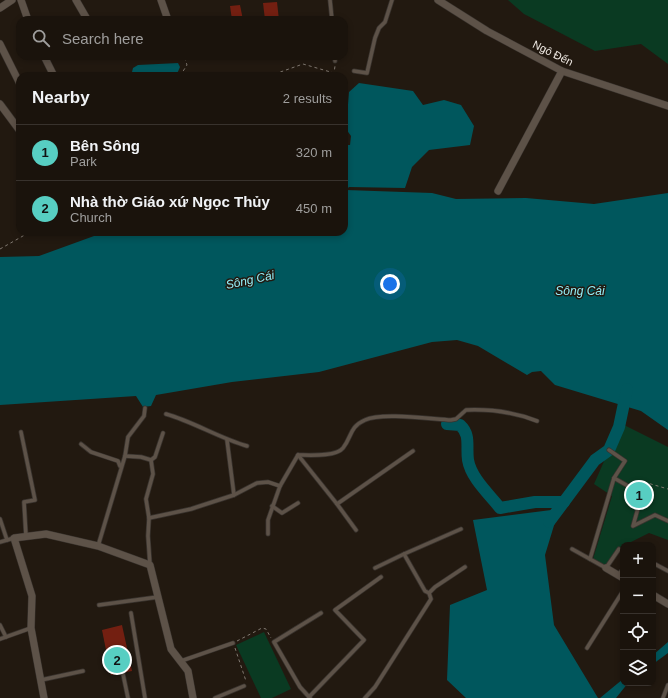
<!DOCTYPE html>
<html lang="en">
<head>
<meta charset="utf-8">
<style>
  :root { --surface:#1a130c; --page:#231c15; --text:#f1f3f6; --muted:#9f9e9d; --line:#38322d; --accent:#57cec2 }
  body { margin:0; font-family:Helvetica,sans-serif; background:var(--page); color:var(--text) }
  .controls { position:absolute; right:12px; bottom:12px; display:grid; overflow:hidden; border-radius:8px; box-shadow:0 2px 6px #0003 }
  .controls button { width:36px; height:36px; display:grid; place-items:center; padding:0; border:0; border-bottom:1px solid var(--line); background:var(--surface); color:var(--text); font:20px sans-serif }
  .you { position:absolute; left:390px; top:284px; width:14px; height:14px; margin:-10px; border:3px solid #fff; border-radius:50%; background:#1a73e8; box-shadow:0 0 0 6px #1a73e833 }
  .badge { display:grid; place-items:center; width:26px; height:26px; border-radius:50%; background:var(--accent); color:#111; font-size:13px; font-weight:700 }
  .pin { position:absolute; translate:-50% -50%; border:2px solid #fff; box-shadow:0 1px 4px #0006 }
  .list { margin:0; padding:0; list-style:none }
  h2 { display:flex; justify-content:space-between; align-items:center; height:52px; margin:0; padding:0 16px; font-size:17px }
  h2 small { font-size:13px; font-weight:400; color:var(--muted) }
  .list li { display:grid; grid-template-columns:26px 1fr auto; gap:12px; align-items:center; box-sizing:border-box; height:56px; padding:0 16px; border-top:1px solid var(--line) }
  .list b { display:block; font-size:15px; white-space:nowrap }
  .list p { margin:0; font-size:13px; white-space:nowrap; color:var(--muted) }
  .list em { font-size:13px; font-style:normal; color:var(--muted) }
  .icon { flex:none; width:22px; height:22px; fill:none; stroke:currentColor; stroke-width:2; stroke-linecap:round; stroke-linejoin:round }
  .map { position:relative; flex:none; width:668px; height:698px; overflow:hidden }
  .search { position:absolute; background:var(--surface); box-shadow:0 2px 6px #0003; left:16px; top:16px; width:332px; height:44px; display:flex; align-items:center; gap:10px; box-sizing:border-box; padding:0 14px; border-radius:12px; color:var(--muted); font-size:15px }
  .panel { position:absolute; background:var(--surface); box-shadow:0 2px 6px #0003; left:16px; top:72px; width:332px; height:164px; border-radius:12px }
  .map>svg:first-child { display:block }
  .green { fill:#0a3a22 }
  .water { fill:#00575d }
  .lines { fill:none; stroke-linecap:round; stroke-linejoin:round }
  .river { stroke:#00575d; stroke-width:12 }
  .building { fill:#731f11 }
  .service-casing { stroke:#39332e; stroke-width:5 }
  .minor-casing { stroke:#39332e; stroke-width:8 }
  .path { stroke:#807870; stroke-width:1; stroke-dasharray:3 3; stroke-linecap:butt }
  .service { stroke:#5d5248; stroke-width:3.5 }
  .minor { stroke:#5d5248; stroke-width:7 }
  .labels { text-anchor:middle; stroke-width:3; stroke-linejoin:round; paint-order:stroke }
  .street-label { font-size:11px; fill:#efe9e3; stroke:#221910 }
  .water-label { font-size:12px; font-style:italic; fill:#92eff8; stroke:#221910 }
</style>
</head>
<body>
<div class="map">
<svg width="668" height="698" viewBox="0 0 668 698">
  <rect width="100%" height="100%" fill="#221910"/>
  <g class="green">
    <path d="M508 0H668V64L641 44 595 51 524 14Z"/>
    <path d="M624 425 668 447V540L649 533 619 548 605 566 593 559 612 496 594 484 609 450Z"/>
    <path d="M264 632 291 689 272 698H261L236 645Z"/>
  </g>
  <g class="water">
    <path d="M178 63 180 67 176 76H131L133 68 138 65Z"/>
    <path d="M359 83 413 91 423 105 444 100 461 105 474 126 470 145 429 150 412 167 405 188 349 187 346 190 432 193 456 199 526 198 594 204 668 193V430L641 411 555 385 541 371 532 372 527 375 478 346 457 340 432 342 319 372 232 382 156 395 151 406 143 407 136 396 0 405V257L39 256 105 232H344V145H350L351 136 346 129 349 92Z"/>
    <path d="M559 509 545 555 554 625 598 698H466L447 680 450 605 487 590 473 520Z"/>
    <path d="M668 642V653L653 664V655Z"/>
    <path d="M623 679V683H628L616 698H600Z"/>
  </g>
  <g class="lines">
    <g class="river">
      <path d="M447 424 460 425C471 435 466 446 468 460 471 478 489 494 500 508L535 502H564"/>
      <path d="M549 522 595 460 609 450 619 427 627 389"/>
    </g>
  </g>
  <g class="building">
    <path d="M277 2 279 20H265L263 3Z"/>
    <path d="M240 5 243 20H232L230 6Z"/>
    <path d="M122 625 132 671 111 675 102 630Z"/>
  </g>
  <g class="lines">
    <defs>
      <g id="service">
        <path d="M330 0 332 20"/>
        <path d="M335 56V61"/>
        <path d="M354 71 367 73 375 38 379 28 385 22 392 0"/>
        <path d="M166 414C194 422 219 438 247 446"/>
        <path d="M21 432 35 500 24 502 26 536"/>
        <path d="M227 440 234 495"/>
        <path d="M81 444 91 452 118 461 120 466"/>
        <path d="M609 450 625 461 614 478 642 494 633 526 655 515 668 521"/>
        <path d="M298 455C309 455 336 457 343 448 352 437 349 427 365 420 381 412 431 419 451 420L456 419 466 410C491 409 514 412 537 421"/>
        <path d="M298 455 337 504 413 451"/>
        <path d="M125 456 141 457 151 460 155 457 163 433"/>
        <path d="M280 486 298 455"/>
        <path d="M337 504 356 530"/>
        <path d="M272 506 282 513 298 503"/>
        <path d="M149 518 191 509 234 495 257 483 268 482 280 486 268 520V534"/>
        <path d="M0 519 7 540"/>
        <path d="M0 542 14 538"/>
        <path d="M98 546 125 456 128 437 144 416 145 408"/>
        <path d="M572 549 606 568 619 549"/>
        <path d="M590 559 614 478"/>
        <path d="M653 563 668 571"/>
        <path d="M150 565 148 536 149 518 146 499 153 474 151 460"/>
        <path d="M375 568 404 554"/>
        <path d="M618 575 623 569"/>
        <path d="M429 593 425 591 404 554 461 529"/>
        <path d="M99 605 158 597"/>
        <path d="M131 613 145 698"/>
        <path d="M0 625 6 637"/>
        <path d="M0 639 31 628"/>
        <path d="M587 648 623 591"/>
        <path d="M181 661 233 643"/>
        <path d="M123 674 128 698"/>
        <path d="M41 680 83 671"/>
        <path d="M309 697 364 640 335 610 381 577"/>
        <path d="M215 698 244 686"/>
        <path d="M310 698 300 687 274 642 321 613"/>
        <path d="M365 698 375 687 431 599 429 593 435 587 465 567"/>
        <path d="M663 698 668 685"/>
      </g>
      <g id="minor">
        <path d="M21 0 28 20"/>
        <path d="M76 0 87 19"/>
        <path d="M161 0 168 20"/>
        <path d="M438 0 487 31 562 71 668 106"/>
        <path d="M0 8 12 0"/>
        <path d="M0 44 20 84"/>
        <path d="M44 56 54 76"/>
        <path d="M0 104 20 131"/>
        <path d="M498 191 562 71"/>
        <path d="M606 568 623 578"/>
        <path d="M653 595 668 604"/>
        <path d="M44 698 31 628 32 596 14 538 46 534 98 546 150 565 171 649 188 671 193 698"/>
      </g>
    </defs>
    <use href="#service" class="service-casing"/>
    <use href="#minor" class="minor-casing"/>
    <g class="path">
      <path d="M180 76 187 65 184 56"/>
      <path d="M269 76 303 64 334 73 335 66"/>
      <path d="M0 249 30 232"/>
      <path d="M644 482 668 489"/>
      <path d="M237 641 262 628 266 629 271 638"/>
      <path d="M235 648 246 681"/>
      <path d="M118 650 122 670"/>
    </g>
    <use href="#service" class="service"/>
    <use href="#minor" class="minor"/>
  </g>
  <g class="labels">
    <g class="street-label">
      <text transform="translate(553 53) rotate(26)" y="4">Ngô Đến</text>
    </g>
    <g class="water-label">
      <text transform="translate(250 280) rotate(-12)" y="4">Sông Cái</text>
      <text x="580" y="295">Sông Cái</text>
    </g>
  </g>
</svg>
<div class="controls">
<button>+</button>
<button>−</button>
<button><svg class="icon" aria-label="locate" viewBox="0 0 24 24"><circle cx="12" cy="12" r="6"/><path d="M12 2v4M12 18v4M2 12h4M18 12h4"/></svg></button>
<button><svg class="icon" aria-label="layers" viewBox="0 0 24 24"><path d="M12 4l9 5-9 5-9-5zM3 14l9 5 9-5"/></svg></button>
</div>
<div class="you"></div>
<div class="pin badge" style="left:639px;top:495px">1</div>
<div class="pin badge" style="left:117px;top:660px">2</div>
<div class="search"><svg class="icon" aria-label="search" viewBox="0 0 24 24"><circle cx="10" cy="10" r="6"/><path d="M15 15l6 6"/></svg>Search here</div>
<section class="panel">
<h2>Nearby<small>2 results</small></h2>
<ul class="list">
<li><span class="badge">1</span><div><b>Bên Sông</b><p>Park</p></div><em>320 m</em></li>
<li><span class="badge">2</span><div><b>Nhà thờ Giáo xứ Ngọc Thủy</b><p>Church</p></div><em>450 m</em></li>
</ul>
</section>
</div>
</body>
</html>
